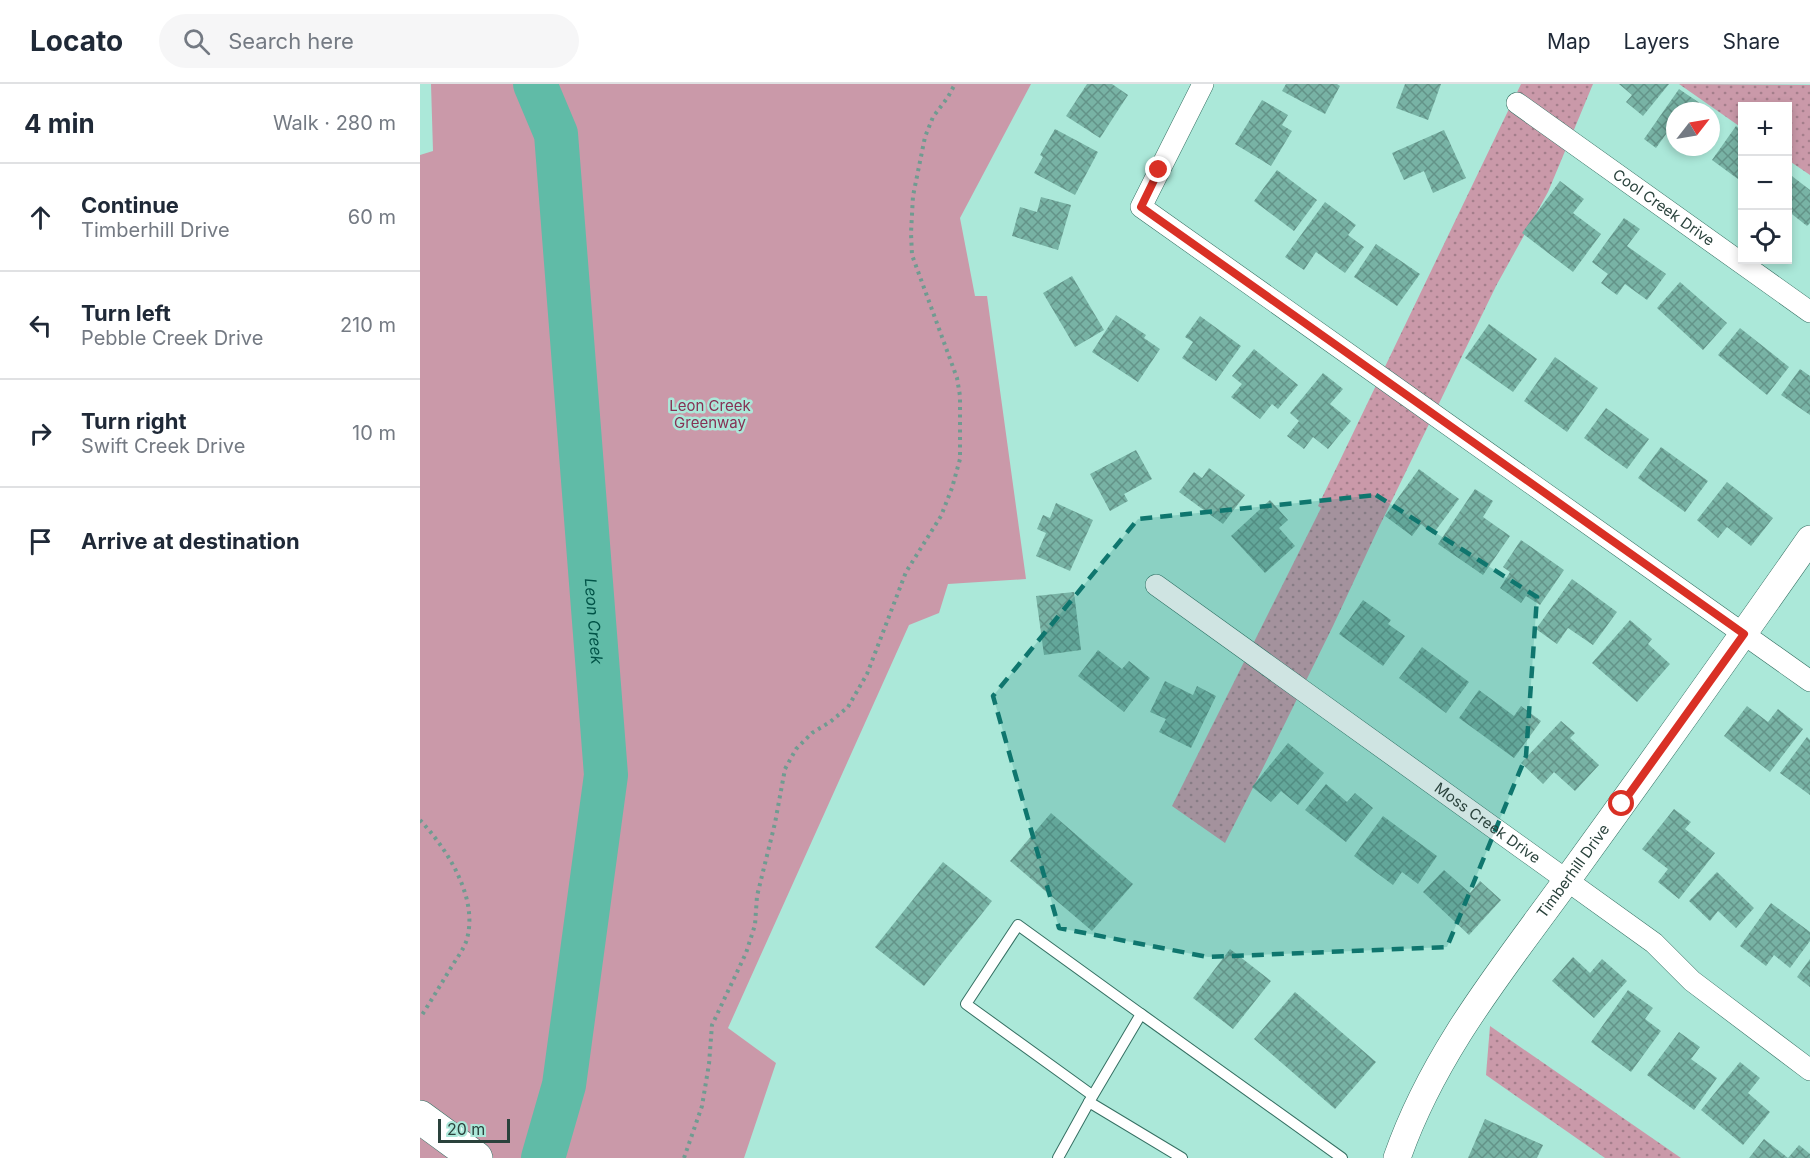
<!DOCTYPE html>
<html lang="en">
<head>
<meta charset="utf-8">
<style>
  :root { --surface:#fff; --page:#f6f6f7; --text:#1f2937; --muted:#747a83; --line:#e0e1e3 }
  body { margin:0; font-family:Inter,sans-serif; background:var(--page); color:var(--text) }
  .controls { position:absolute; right:18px; top:18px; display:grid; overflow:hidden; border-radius:0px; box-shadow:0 3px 9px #0003 }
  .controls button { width:54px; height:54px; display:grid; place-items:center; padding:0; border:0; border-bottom:2px solid var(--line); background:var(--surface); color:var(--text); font:30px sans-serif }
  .compass { position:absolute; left:1246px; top:18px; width:54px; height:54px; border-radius:50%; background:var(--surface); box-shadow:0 3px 9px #0003; rotate:59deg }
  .scale { position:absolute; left:18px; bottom:15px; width:72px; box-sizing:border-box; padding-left:6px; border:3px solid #2a423c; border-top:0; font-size:16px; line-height:21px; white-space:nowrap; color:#2a423c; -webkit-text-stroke:4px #abe8d9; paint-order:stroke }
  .stop { position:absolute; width:18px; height:18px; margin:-14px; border:4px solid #d93025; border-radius:50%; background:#fff }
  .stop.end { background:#d93025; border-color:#fff; box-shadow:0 2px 6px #0008 }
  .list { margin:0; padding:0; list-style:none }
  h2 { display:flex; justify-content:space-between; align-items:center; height:78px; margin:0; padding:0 24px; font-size:26px }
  h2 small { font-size:20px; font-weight:400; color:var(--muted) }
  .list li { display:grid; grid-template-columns:39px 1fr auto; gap:18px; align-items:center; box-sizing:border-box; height:108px; padding:0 24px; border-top:2px solid var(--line) }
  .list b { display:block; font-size:22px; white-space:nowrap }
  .list p { margin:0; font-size:20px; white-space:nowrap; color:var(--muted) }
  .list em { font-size:20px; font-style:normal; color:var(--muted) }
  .icon { flex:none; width:33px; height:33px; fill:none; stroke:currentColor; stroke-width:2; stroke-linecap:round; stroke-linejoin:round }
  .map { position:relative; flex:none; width:1390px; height:1074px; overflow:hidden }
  header { display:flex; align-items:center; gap:36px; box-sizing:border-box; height:84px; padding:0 30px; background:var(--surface); border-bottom:2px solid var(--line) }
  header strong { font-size:28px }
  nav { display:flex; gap:33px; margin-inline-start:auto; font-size:21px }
  .search { width:420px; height:54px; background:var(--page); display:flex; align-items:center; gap:15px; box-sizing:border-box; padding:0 21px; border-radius:33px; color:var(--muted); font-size:22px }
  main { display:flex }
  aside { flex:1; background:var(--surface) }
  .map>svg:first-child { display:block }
  .grass { fill:url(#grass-dots) }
  .park { fill:#ca99a9 }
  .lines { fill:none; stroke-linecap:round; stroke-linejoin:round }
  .river { stroke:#60bba7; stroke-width:44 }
  .building { fill:url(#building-cross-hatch) }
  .service-casing { stroke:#357063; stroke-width:12 }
  .minor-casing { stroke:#357063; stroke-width:22 }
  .tertiary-casing { stroke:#357063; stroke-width:28 }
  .primary-casing { stroke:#357063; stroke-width:34 }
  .path { stroke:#709b91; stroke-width:4; stroke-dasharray:3 4.5; stroke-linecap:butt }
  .service { stroke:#fff; stroke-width:10 }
  .minor { stroke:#fff; stroke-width:21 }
  .tertiary { stroke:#fff; stroke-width:27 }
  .primary { stroke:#fff; stroke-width:33 }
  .route { stroke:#d93025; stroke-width:8 }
  .marked { fill:#0f766e; fill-opacity:0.2; stroke:#0f766e; stroke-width:4.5; stroke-dasharray:12 8; stroke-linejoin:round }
  .labels { text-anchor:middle; stroke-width:5; stroke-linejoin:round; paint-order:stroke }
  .street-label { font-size:15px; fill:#2a423c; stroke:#abe8d9 }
  .park-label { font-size:15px; fill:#863154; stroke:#abe8d9 }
  .water-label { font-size:16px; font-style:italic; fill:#005347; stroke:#abe8d9 }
</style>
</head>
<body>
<header>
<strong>Locato</strong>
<div class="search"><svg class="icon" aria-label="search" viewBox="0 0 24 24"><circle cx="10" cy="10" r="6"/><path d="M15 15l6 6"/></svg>Search here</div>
<nav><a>Map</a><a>Layers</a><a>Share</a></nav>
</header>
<main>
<aside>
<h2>4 min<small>Walk · 280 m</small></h2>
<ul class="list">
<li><svg class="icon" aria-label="ahead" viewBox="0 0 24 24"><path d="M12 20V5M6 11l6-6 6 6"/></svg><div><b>Continue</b><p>Timberhill Drive</p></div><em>60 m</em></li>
<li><svg class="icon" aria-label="left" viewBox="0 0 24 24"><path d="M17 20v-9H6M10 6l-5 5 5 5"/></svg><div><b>Turn left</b><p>Pebble Creek Drive</p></div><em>210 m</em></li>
<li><svg class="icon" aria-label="right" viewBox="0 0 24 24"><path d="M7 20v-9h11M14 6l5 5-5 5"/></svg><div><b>Turn right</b><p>Swift Creek Drive</p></div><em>10 m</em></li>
<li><svg class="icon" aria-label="arrive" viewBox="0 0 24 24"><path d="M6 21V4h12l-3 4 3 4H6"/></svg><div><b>Arrive at destination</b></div></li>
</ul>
</aside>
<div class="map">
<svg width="1390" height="1074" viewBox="0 0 1390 1074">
  <defs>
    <pattern id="grass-dots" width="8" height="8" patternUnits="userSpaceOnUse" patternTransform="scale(1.5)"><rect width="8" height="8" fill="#ca99a9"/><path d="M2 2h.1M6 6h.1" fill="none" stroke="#a47e8b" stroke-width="1.8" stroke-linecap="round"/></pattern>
    <pattern id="building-cross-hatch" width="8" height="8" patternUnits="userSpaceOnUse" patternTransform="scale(1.5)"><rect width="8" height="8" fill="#78b3a5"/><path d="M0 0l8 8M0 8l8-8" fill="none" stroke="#639388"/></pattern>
  </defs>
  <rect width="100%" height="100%" fill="#abe8d9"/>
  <g class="grass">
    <path d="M1101 0H1173L1128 108 1076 202 959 443 913 542 842 686 805 759 752 722 901 424 898 422Z"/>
    <path d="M1259 0 1390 1V91L1368 76V22H1322V44Z"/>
    <path d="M1070 942 1261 1074H1185L1066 991Z"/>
  </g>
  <path class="park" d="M11 0H611L540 134 555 212H567L606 495 528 500 519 529 489 541 308 944 356 979 324 1074H0V71L13 67Z"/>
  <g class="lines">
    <path class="river" id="s1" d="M115 0 136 50 186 691 144 1001 123 1074"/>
  </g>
  <g class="building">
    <path d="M667 0H692L708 11 680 54 646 32Z"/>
    <path d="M866 0H917L920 2 905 30 862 7Z"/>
    <path d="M985 0H1021L1008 36 976 24Z"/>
    <path d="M1199 0H1249L1223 32 1206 18 1212 11Z"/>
    <path d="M1259 5 1287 24 1284 27H1255V51L1249 46 1236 64 1224 55Z"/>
    <path d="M842 16 868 31 862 41 872 47 851 82 815 60Z"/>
    <path d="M1316 42 1322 47V98L1292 76Z"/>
    <path d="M635 45 678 68 655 111 614 89 623 73 620 71Z"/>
    <path d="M1024 46 1046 94 1013 109 1004 87 984 96 972 69Z"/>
    <path d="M857 86 897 116 874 147 834 117Z"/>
    <path d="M1368 89 1390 106V139L1387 142 1368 127Z"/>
    <path d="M1140 97 1164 115 1153 129 1181 150 1153 188 1102 149Z"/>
    <path d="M621 113 651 121 638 166 592 152 600 123 617 128Z"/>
    <path d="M905 118 936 141 928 151 944 163 925 189 896 168 884 186 865 173Z"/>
    <path d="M1204 134 1220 145 1207 162 1246 190 1227 216 1205 200 1197 211 1181 199 1188 190 1172 178Z"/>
    <path d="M956 160 1000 190 977 222 934 193Z"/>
    <path d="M652 192 684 246 655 263 623 209Z"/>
    <path d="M1260 198 1307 239 1283 266 1237 224Z"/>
    <path d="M696 231 726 251 724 254 740 265 718 298 672 268Z"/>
    <path d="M780 232 821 262 796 297 762 274 773 258 765 253Z"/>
    <path d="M1069 240 1117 275 1093 308 1045 274Z"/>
    <path d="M1320 244 1369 283 1347 311 1298 271Z"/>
    <path d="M834 265 878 301 858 325 852 320 840 335 811 313 822 300 812 292Z"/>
    <path d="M1135 273 1178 304 1147 348 1104 317Z"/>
    <path d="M1380 285 1390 292V331L1361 311Z"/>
    <path d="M903 289 923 305 910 320 931 337 908 365 893 353 884 365 867 352 879 337 870 329Z"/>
    <path d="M1186 324 1229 355 1207 385 1164 354Z"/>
    <path d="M1241 363 1288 397 1265 428 1218 394Z"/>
    <path d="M716 366 732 395 704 410 708 417 690 427 670 390Z"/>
    <path d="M789 384 825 411 803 440 759 408 774 388 782 394Z"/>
    <path d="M999 385 1039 415 1013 450 1001 440 992 452 965 432Z"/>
    <path d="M1307 398 1353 434 1331 462 1307 443 1298 454 1277 436Z"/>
    <path d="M1055 405 1073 417 1063 433 1090 452 1063 491 1018 460Z"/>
    <path d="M850 416 868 436 859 444 875 462 845 489 811 452Z"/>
    <path d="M636 419 673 436 650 487 616 472 626 449 617 445 623 431 630 434Z"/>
    <path d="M1101 456 1144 486 1120 521 1106 512 1101 519 1080 504 1090 488 1083 483Z"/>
    <path d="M1152 495 1197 528 1173 561 1148 544 1137 560 1116 545Z"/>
    <path d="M654 508 661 566 624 571 616 512Z"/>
    <path d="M943 516 971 536 968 540 985 552 963 582 919 550Z"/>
    <path d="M1210 536 1232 555 1228 560 1250 580 1217 618 1172 579Z"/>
    <path d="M1002 563 1049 598 1026 629 979 594Z"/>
    <path d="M678 566 702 585 709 577 730 594 704 628 658 592Z"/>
    <path d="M745 597 773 611 777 602 796 612 771 664 739 648 746 635 730 628Z"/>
    <path d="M1059 606 1094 632 1101 622 1121 637 1094 674 1039 634Z"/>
    <path d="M1327 622 1348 638 1358 625 1383 645 1350 688 1304 652Z"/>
    <path d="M1141 637 1155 649 1150 654 1179 681 1155 707 1134 688 1123 700 1101 679Z"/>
    <path d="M1387 653 1390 656V711L1360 689Z"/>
    <path d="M868 659 904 689 878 721 861 707 851 718 832 703Z"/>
    <path d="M906 700 927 718 935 709 953 724 926 758 885 726Z"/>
    <path d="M1254 725 1271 738 1265 745 1295 769 1259 815 1238 798 1248 785 1222 765Z"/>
    <path d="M631 729 713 800 672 847 590 777Z"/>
    <path d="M963 732 1017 772 998 800 982 788 973 801 934 772Z"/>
    <path d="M523 778 572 817 504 902 455 863Z"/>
    <path d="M1024 786 1050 809 1060 797 1081 816 1049 851 1003 808Z"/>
    <path d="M1297 788 1334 824 1316 844 1298 827 1290 837 1269 817Z"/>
    <path d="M1351 819 1390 848V857L1370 884 1354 871 1346 882 1320 862Z"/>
    <path d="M810 865 851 897 813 945 773 914Z"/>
    <path d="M1153 873 1170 889 1182 875 1207 897 1174 934 1132 897Z"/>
    <path d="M1390 875V903L1377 893Z"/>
    <path d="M1208 906 1233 924 1225 935 1241 947 1211 988 1171 958Z"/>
    <path d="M875 908 956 978 915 1025 834 955Z"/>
    <path d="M1259 948 1280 963 1271 975 1297 994 1274 1026 1227 991Z"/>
    <path d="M1320 978 1340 994 1328 1009 1350 1028 1323 1061 1281 1026Z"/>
    <path d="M1065 1035 1123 1061 1117 1074H1048Z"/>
    <path d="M1344 1055 1368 1074 1379 1061 1390 1070V1074H1329Z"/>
  </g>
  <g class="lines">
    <defs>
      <g id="service">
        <path d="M672 1011 546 920 598 841 721 930"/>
        <path d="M669 1018 721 930 922 1074"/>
        <path d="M638 1074 669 1018 762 1074"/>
      </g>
      <g id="minor">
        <path d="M783 0 721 123 1390 597"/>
        <path id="s2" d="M1097 19 1390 228"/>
        <path id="s3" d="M736 501 1234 859 1272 897 1390 986"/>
      </g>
      <g id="tertiary">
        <path id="s4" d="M977 1074C1014 967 1085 882 1150 792 1231 680 1311 568 1390 455"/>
      </g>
      <path id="primary" d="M0 1033 56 1074"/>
    </defs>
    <use href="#service" class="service-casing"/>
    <use href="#minor" class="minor-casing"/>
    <use href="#tertiary" class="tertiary-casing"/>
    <use href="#primary" class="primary-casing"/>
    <g class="path">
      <path d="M0 736C28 766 60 816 46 858 43 866 37 874 32 882 21 900 11 917 0 934"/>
      <path d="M264 1074 282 1022 289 980 292 941 326 869 335 841 337 812 355 739 365 685 376 665 392 649 410 638 428 623 447 590 486 488 521 432 532 404 540 375V312L537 294 492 171 491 149 493 112 505 53 513 33 528 13 535 0"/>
    </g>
    <use href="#service" class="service"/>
    <use href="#minor" class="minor"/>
    <use href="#tertiary" class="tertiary"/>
    <use href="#primary" class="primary"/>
  </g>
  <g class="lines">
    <path class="route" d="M739 86 721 123 1324 550 1202 720"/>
  </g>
  <path class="marked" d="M956 411 1117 513 1106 672 1027 863 788 873 639 844 573 612 718 435Z"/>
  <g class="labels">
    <g class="street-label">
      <text dy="5" stroke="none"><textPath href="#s2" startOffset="180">Cool Creek Drive</textPath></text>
      <text dy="5" stroke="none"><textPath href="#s3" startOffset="408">Moss Creek Drive</textPath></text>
      <text dy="5" stroke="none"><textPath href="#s4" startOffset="338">Timberhill Drive</textPath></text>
    </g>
    <g class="park-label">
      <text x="290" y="327">Leon Creek<tspan x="290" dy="17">Greenway</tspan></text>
    </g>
    <g class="water-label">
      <text dy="6" stroke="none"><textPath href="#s1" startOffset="543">Leon Creek</textPath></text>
    </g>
  </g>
</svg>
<div class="controls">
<button>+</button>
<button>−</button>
<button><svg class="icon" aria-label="locate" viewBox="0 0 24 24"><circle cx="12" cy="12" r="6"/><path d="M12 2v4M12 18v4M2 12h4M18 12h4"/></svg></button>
</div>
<svg class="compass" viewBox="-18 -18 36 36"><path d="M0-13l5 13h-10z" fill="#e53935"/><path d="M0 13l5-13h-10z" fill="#747a83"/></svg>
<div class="scale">20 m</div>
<div class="stop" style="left:1202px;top:720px"></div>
<div class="stop end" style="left:739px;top:86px"></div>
</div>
</main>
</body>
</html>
